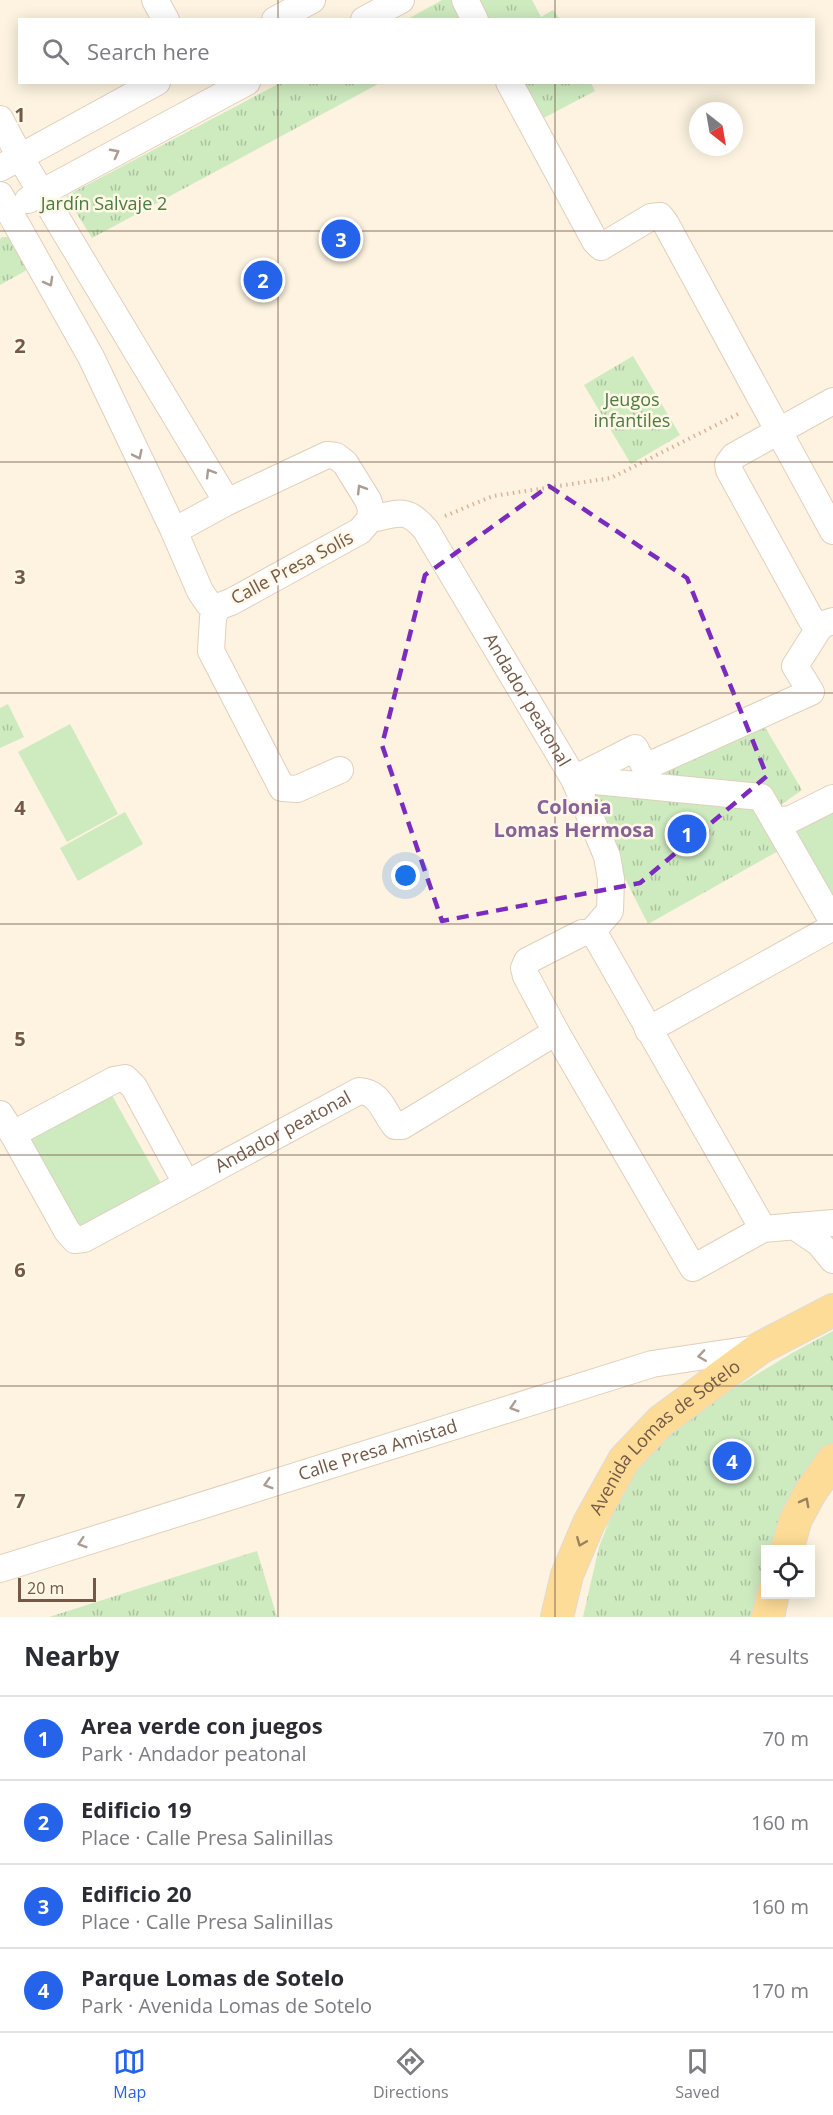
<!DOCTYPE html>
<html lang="en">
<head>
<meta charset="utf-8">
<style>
  :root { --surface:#fff; --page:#f7f7f7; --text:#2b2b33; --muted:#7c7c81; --line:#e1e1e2; --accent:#2563eb }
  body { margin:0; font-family:"Open Sans",sans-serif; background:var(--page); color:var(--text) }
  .controls { position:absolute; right:18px; bottom:18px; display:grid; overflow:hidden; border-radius:0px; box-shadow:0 3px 15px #0003 }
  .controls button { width:54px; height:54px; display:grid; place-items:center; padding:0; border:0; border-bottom:2px solid var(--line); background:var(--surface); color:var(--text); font:30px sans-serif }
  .compass { position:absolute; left:689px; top:102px; width:54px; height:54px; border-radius:50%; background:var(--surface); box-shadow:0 3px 15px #0003; rotate:149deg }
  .scale { position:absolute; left:18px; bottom:15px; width:78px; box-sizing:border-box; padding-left:6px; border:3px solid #745947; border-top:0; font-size:16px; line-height:21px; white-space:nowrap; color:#745947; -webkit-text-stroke:4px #fff7e7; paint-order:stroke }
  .you { position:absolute; left:406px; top:876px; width:21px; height:21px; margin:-15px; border:4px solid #fff; border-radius:50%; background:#1a73e8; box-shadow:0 0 0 9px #1a73e833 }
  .badge { display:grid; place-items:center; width:39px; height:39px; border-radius:50%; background:var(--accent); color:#fff; font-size:20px; font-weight:700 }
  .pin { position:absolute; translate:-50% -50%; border:3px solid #fff; box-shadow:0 2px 6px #0006 }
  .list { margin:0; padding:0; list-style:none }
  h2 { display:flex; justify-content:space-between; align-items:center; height:78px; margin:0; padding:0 24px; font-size:26px }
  h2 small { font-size:20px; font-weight:400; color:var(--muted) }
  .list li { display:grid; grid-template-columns:39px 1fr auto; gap:18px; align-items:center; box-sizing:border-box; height:84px; padding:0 24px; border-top:2px solid var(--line) }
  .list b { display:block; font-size:22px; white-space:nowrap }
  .list p { margin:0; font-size:20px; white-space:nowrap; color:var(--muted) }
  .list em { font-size:20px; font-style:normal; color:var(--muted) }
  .icon { flex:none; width:33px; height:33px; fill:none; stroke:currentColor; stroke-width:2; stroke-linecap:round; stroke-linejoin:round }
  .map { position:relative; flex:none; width:833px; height:1617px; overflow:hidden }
  .search { position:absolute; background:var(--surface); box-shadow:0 3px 15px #0003; left:18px; right:18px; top:18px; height:66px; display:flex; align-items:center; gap:15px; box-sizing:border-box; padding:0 21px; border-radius:0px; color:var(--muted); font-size:22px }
  .sheet { height:414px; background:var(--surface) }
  nav { display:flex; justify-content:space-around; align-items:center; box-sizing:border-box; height:84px; border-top:2px solid var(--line); background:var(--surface); font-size:16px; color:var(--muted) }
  nav a { display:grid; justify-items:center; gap:3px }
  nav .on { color:var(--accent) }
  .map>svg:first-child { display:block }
  .grass { fill:url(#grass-tufts) }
  .garden { fill:#ceeabf }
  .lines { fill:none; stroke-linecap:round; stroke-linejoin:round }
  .minor-casing { stroke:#e1cfbc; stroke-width:28 }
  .major-casing { stroke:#e0dad7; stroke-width:34 }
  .path { stroke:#d7b59b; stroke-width:4; stroke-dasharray:1.5 4.5; stroke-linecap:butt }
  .minor { stroke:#fff; stroke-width:26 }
  .major { stroke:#fddc97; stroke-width:32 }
  .oneway { stroke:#ac9b91 }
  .oneway2 { stroke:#9d805f }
  .marked { fill:none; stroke:#7b2cbf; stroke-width:4.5; stroke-dasharray:12 8; stroke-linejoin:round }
  .grid { fill:none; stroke:#745947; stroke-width:1.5; stroke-opacity:0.55 }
  .labels { text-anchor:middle; stroke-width:5; stroke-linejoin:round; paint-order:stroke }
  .park-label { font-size:18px; fill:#4d7a3f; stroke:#fff7e7 }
  .street-label { font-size:18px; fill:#745947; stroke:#fff7e7 }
  .neighbourhood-label { font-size:20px; font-weight:bold; fill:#886297; stroke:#fff7e7 }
  .grid-label { font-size:20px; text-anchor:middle; font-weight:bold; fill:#745947; stroke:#fff7e7; stroke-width:5; stroke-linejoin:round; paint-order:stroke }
</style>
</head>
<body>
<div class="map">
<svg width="833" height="1617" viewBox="0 0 833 1617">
  <defs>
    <pattern id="grass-tufts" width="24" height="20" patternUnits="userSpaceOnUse" patternTransform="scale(1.5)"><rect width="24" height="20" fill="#ceeabf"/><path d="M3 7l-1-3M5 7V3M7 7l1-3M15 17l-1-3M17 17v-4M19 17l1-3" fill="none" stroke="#acc19d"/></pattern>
  </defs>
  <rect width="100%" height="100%" fill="#fdf3e0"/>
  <g class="grass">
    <path d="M442 0H460L470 20H406Z"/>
    <path d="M471 0H532L541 17 553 10 560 19H481Z"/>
    <path d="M282 82 380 83 92 238 66 196Z"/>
    <path d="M514 83H591L595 91 536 122Z"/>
    <path d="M2 237H11L27 270 0 285V239Z"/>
    <path d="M633 356 680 435 631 464 584 385Z"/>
    <path d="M8 704 24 737 0 748V708Z"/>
    <path d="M759 717 802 790 762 818 780 850 648 924 585 800Z"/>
    <path d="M833 1331V1443L794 1497 779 1549 766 1550 765 1594 759 1617H583L599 1547 626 1479 685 1418 792 1353Z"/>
    <path d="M257 1551 277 1617H49Z"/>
  </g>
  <g class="garden">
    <path d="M70 724 118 814 67 842 18 752Z"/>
    <path d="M833 805V916L786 830Z"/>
    <path d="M125 812 143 844 78 881 60 848Z"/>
    <path d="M109 1090 162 1185 79 1231 26 1136Z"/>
  </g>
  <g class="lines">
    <defs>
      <g id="minor">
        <path d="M155 0 166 20"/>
        <path d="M465 0 475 20"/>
        <path d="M275 20 312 0"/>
        <path d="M364 20 401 0"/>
        <path d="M509 82 595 241 601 247 651 217 660 216 666 224 833 531"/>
        <path d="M0 119 20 157 227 502 327 455 336 456 345 463 368 500 371 509 370 519 360 531 231 602 217 607 208 603 200 591 174 531 91 357 0 195"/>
        <path d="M0 168 157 82"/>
        <path d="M28 200 247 82"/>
        <path d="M833 401 734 456 728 464 729 470 812 621 821 625 833 621"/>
        <path id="s1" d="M370 519C398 514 406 506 426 530L574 779 607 856 611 879 610 911 591 933"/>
        <path d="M174 531 227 502"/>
        <path d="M217 607 213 618 211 651 282 788 297 789 340 770"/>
        <path d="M821 625 795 666 811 692 645 767 635 748 574 779 761 797 775 821 791 819 833 798"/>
        <path d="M775 821 833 922"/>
        <path d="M648 1030 833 927"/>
        <path id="s2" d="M0 1114 13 1134 67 1231 75 1240 84 1239 359 1091C380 1092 383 1111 395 1126H402L556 1032"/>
        <path d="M13 1134 114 1080 125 1078 134 1087 186 1183"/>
        <path d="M794 1226 819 1243 833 1260"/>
        <path d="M763 1229 597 938 591 933H582L527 961 524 968 526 976 556 1032 693 1268 763 1229 833 1223"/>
        <path id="s3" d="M0 1569 652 1364 759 1348"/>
      </g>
      <g id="major">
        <path d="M787 1550 796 1519 810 1493 833 1460"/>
        <path id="s4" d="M557 1617 567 1575 589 1523 624 1460 661 1421 760 1348 833 1310"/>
        <path d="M768 1617 773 1594"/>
      </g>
    </defs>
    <use href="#minor" class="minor-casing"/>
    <use href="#major" class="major-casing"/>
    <path class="path" d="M445 516 493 496 611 478 740 413"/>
    <use href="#minor" class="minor"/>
    <use href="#major" class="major"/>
  </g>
  <defs><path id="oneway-chevron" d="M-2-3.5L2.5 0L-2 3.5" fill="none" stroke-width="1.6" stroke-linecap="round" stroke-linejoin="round" transform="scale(1.5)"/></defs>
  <g class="oneway">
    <use href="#oneway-chevron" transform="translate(115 153) rotate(-28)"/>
    <use href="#oneway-chevron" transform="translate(49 282) rotate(61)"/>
    <use href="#oneway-chevron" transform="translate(138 455) rotate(64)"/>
    <use href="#oneway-chevron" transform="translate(210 473) rotate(-121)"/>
    <use href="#oneway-chevron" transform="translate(361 489) rotate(-122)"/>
    <use href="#oneway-chevron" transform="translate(702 1356) rotate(172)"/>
    <use href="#oneway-chevron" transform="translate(514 1407) rotate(163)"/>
    <use href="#oneway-chevron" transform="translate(268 1484) rotate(163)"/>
    <use href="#oneway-chevron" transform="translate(82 1543) rotate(163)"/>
  </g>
  <g class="oneway2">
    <use href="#oneway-chevron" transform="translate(805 1502) rotate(-62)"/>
    <use href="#oneway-chevron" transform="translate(581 1542) rotate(112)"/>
  </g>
  <path class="marked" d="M549 486 687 578 767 776 640 883 442 921 382 745 425 575Z"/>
  <path class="grid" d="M278 0V20M555 0V20M278 82V1617M555 82V1617M0 231H833M0 462H833M0 693H833M0 924H833M0 1155H833M0 1386H833"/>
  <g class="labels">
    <g class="park-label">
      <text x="104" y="210">Jardín Salvaje 2</text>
      <text x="632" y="406">Jeugos<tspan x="632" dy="21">infantiles</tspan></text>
    </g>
    <g class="street-label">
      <text transform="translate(292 568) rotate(-28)" y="6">Calle Presa Solís</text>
      <text dy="6" stroke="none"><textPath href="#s1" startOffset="260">Andador peatonal</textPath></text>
      <text dy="6" stroke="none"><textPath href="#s2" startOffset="382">Andador peatonal</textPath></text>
      <text dy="6" stroke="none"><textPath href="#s4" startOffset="216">Avenida Lomas de Sotelo</textPath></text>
      <text dy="6" stroke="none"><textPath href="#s3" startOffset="396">Calle Presa Amistad</textPath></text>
    </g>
    <g class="neighbourhood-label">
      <text x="574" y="814">Colonia<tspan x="574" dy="23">Lomas Hermosa</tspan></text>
    </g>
  </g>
  <g class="grid-label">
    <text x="20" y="122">1</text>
    <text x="20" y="353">2</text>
    <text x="20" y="584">3</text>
    <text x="20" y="815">4</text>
    <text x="20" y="1046">5</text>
    <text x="20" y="1277">6</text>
    <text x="20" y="1508">7</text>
  </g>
</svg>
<div class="controls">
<button><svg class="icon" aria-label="locate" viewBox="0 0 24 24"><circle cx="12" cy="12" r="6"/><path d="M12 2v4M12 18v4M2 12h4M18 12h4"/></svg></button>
</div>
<svg class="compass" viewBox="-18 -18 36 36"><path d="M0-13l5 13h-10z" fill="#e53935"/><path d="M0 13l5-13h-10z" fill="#7c7c81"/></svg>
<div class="scale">20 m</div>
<div class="you"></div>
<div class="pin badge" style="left:687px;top:834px">1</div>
<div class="pin badge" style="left:263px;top:280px">2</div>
<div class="pin badge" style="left:341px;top:239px">3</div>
<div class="pin badge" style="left:732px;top:1461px">4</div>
<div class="search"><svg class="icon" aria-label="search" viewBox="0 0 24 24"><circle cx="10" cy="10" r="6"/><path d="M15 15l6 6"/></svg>Search here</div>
</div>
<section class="sheet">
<h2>Nearby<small>4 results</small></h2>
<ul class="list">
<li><span class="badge">1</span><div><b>Area verde con juegos</b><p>Park · Andador peatonal</p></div><em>70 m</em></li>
<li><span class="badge">2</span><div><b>Edificio 19</b><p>Place · Calle Presa Salinillas</p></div><em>160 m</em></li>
<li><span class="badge">3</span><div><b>Edificio 20</b><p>Place · Calle Presa Salinillas</p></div><em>160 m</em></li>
<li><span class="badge">4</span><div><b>Parque Lomas de Sotelo</b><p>Park · Avenida Lomas de Sotelo</p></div><em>170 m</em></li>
</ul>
</section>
<nav>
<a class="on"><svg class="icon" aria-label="map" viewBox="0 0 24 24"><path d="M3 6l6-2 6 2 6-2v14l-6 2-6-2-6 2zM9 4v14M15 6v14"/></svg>Map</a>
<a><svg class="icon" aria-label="directions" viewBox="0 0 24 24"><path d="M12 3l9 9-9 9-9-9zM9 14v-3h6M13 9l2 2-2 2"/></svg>Directions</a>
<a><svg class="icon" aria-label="saved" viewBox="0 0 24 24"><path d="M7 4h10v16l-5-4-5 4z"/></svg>Saved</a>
</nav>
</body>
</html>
